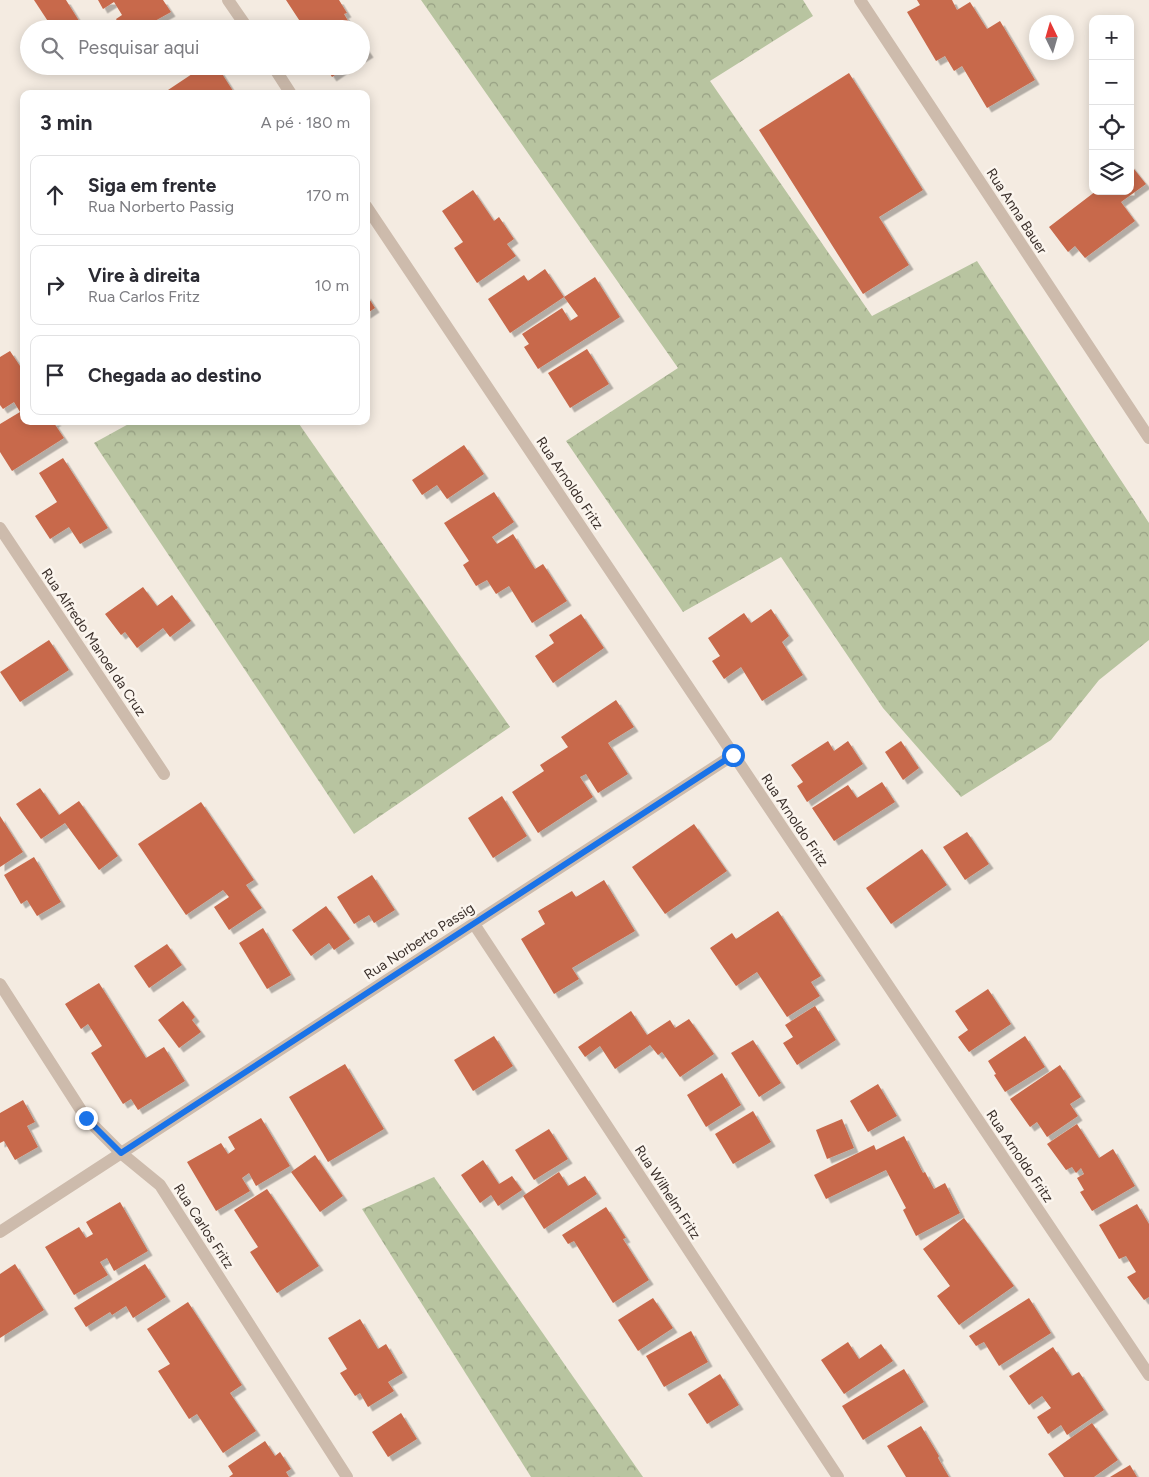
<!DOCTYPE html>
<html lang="pt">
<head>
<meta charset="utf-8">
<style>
  :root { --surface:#fff; --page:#f7f7f7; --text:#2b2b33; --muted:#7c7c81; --line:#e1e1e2 }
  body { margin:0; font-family:Figtree,sans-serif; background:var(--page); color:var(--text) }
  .controls { position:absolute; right:15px; top:15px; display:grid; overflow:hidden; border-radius:10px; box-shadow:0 2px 12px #0003 }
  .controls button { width:45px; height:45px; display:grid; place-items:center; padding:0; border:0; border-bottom:1px solid var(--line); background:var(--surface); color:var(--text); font:25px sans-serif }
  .compass { position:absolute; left:1029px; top:15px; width:45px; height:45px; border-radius:50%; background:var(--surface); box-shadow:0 2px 12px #0003; rotate:355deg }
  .stop { position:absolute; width:15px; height:15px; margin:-11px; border:4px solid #1a73e8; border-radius:50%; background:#fff }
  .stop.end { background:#1a73e8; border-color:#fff; box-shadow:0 1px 5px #0008 }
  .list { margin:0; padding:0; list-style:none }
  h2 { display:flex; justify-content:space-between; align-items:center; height:65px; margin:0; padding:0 20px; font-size:21px }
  h2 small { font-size:16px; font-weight:400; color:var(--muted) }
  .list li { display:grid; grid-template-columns:32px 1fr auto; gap:15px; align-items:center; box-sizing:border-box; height:80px; margin:0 10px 10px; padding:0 10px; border:1px solid var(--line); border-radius:10px }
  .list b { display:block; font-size:19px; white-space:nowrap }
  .list p { margin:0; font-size:16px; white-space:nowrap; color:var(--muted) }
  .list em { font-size:16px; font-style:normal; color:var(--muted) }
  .icon { flex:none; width:28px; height:28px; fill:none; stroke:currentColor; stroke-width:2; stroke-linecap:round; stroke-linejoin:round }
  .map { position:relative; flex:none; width:1149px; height:1477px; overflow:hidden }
  .search { position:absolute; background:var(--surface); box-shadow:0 2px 12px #0003; left:20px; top:20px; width:350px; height:55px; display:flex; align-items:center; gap:12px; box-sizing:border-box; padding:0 18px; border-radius:28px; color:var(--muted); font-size:19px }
  .panel { position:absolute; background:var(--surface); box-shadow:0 2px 12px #0003; left:20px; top:90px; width:350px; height:335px; border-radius:10px }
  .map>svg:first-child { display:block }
  .forest { fill:url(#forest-crowns) }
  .building { fill:#c8694b; filter:url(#shadow) }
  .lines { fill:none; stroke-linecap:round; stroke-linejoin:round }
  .minor { stroke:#cdbbac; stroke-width:12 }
  .route { stroke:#1a73e8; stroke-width:6 }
  .labels { text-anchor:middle; stroke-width:5; stroke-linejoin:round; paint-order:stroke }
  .street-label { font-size:14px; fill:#3b302b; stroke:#fbf5ee }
</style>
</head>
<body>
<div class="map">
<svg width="1149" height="1477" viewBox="0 0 1149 1477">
  <defs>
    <pattern id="forest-crowns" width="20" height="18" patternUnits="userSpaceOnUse" patternTransform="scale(1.25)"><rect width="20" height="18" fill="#b8c4a0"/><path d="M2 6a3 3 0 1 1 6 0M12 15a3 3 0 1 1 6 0" fill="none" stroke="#97a083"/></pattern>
    <filter id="shadow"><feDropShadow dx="4.5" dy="4.5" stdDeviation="0" flood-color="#0004"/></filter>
  </defs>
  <rect width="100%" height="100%" fill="#f4ebe1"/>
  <g class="forest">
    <path d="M421 0H803L813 16 710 81 872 316 977 261 1149 523V640L1099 680 1051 740 961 797 883 708 781 557 683 612 566 441 678 368Z"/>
    <path d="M134 421H297L510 727 354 834 94 443Z"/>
    <path d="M434 1177 643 1477H531L362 1209Z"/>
  </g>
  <g class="building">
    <path d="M34 0H66L81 24 73 29H53Z"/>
    <path d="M98 0H163L171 12 153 22 157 29H122L116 19 122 15 114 2 103 9Z"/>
    <path d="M286 0H339L347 13 344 14 353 29H305Z"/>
    <path d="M917 0H952L957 10 970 2 987 29 1000 21 1035 80 987 108 962 66 954 71 945 56 936 61 907 12 920 5Z"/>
    <path d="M361 41 369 53 361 58Z"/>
    <path d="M204 66H217L235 94H162Z"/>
    <path d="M325 66H348L332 77Z"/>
    <path d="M849 73 923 190 879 217 909 265 863 294 759 130Z"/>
    <path d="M1130 164 1146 184 1121 202 1135 221 1085 258 1075 246 1068 252 1049 227 1096 191H1130Z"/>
    <path d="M473 190 494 221 499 217 514 239 507 244 516 256 477 283 454 248 463 242 442 211Z"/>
    <path d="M545 269 564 297 510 333 488 299 524 275 528 281Z"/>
    <path d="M595 277 620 317 538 369 524 347 529 344 522 334 562 308 570 321 578 316 564 297Z"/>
    <path d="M366 294 375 308 366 314Z"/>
    <path d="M587 349 609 384 570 408 548 373Z"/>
    <path d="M10 351 24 372V421H57L54 423 64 438 12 471 0 452V424L20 412 14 402 3 409 0 405V357Z"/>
    <path d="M464 445 484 474 447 499 437 485 422 495 412 480Z"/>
    <path d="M63 458 108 528 80 544 69 527 50 539 35 516 57 502 39 473Z"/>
    <path d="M494 492 514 522 492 537 497 544 513 534 535 569 543 564 567 601 532 623 509 586 496 594 487 580 476 586 463 565 469 561 444 523Z"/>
    <path d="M143 587 157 606 172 595 191 621 170 637 163 628 137 648 125 632 121 635 105 614Z"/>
    <path d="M771 609 789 636 782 642 803 675 762 701 741 667 724 679 712 661 720 656 708 638 744 613 751 623Z"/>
    <path d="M581 614 604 648 553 683 535 656 554 643 549 635Z"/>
    <path d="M49 640 69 670 20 702 0 672Z"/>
    <path d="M616 700 634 727 608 743 628 774 598 793 586 774 580 777 593 797 538 833 512 792 544 771 540 765 568 747 561 737Z"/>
    <path d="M828 741 834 751 848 741 863 764 807 802 797 786 803 782 791 765Z"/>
    <path d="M901 741 919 768 903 780 885 752Z"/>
    <path d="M882 782 895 802 834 841 812 808 848 785 857 798Z"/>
    <path d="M40 788 59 815 79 801 118 856 99 870 65 823 41 839 16 804Z"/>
    <path d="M502 796 527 836 493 858 468 818Z"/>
    <path d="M201 802 254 880 246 885 262 908 229 930 214 907 229 897 223 890 186 915 138 844Z"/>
    <path d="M0 816 23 852 0 867Z"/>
    <path d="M694 824 727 871 665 914 632 867Z"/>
    <path d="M967 832 989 864 965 880 943 847Z"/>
    <path d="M922 849 947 885 891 924 866 888Z"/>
    <path d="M34 857 61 902 37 916 27 900 21 904 4 875Z"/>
    <path d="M372 875 395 910 374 923 369 915 354 924 337 897Z"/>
    <path d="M604 880 635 931 572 968 579 979 554 994 521 939 545 924 538 911 572 891 576 897Z"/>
    <path d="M326 906 350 939 334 950 329 943 311 956 292 930Z"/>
    <path d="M778 911 821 976 811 982 820 996 787 1017 757 972 736 986 710 948 732 933 736 939Z"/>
    <path d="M263 928 291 975 267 989 239 943Z"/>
    <path d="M167 944 182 965 149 988 134 966Z"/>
    <path d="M99 983 146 1058 164 1047 185 1081 138 1110 131 1099 123 1104 91 1053 102 1046 88 1024 81 1029 65 1004Z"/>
    <path d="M988 989 1011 1024 969 1052 958 1037 968 1030 955 1011Z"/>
    <path d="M183 1001 195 1017 192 1020 201 1032 179 1048 158 1020Z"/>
    <path d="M815 1006 836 1040 797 1065 783 1043 793 1037 785 1025Z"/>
    <path d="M631 1011 647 1035 670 1020 675 1028 689 1019 714 1054 680 1077 662 1052 658 1055 650 1045 615 1069 600 1046 585 1057 578 1047Z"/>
    <path d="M494 1036 513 1066 473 1091 454 1060Z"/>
    <path d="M1025 1036 1045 1067 1005 1092 994 1075 996 1074 988 1061Z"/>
    <path d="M753 1040 781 1083 759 1097 731 1053Z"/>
    <path d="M345 1064 384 1129 328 1162 289 1097Z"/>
    <path d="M1060 1065 1081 1097 1070 1104 1078 1116 1047 1137 1037 1122 1030 1127 1010 1099Z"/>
    <path d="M722 1073 741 1105 706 1127 687 1095Z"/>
    <path d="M878 1084 897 1116 868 1132 850 1101Z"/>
    <path d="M23 1100 35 1122 27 1126 38 1147 15 1160 4 1141 0 1143V1113Z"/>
    <path d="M753 1111 771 1142 733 1164 715 1134Z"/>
    <path d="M261 1118 290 1166 256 1186 249 1173 242 1178 250 1191 216 1211 187 1162 221 1143 228 1154 235 1149 228 1137Z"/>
    <path d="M842 1119 854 1148 827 1159 816 1130Z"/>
    <path d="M1077 1124 1099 1158 1113 1149 1135 1186 1092 1211 1080 1192 1084 1190 1077 1178 1084 1174 1081 1168 1076 1173 1072 1167 1066 1170 1047 1144Z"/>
    <path d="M549 1129 568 1159 534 1180 515 1150Z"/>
    <path d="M904 1136 923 1173 925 1172 934 1189 945 1183 960 1213 916 1236 903 1210 906 1208 886 1170 826 1199 814 1175 874 1145 876 1150Z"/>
    <path d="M315 1155 343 1196 320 1212 291 1172Z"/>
    <path d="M483 1160 499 1184 512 1176 522 1190 498 1206 491 1195 480 1203 461 1175Z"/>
    <path d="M559 1172 568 1186 585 1176 597 1194 544 1229 523 1196Z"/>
    <path d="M267 1189 319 1266 277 1293 250 1252 258 1247 234 1210Z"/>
    <path d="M120 1202 148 1251 114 1271 107 1258 100 1262 108 1275 74 1295 45 1247 79 1227 86 1238 93 1234 86 1222Z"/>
    <path d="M1137 1204 1149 1224V1297L1144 1300 1127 1277 1136 1272 1126 1256 1119 1259 1099 1225Z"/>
    <path d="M606 1207 626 1238 623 1239 649 1280 613 1303 574 1241 568 1244 562 1235Z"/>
    <path d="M964 1218 1014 1286 959 1325 937 1296 950 1286 923 1249Z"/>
    <path d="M15 1264 44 1310 0 1338V1274Z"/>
    <path d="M145 1264 166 1297 133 1318 126 1306 112 1315 110 1312 86 1327 74 1308Z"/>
    <path d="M653 1298 673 1328 638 1351 618 1320Z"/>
    <path d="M1029 1298 1051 1333 999 1366 984 1342 976 1346 969 1336Z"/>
    <path d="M188 1302 242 1385 230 1393 256 1431 223 1453 197 1414 189 1419 158 1371 170 1364 147 1329Z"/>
    <path d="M360 1319 378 1349 386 1344 403 1373 388 1382 394 1391 368 1407 360 1393 355 1396 340 1373 347 1369 328 1338Z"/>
    <path d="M691 1331 708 1362 664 1387 646 1356Z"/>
    <path d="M848 1342 859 1359 881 1344 893 1361 844 1394 821 1360Z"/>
    <path d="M1053 1347 1072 1376 1079 1372 1104 1410 1067 1435 1061 1425 1048 1434 1037 1417 1051 1408 1042 1396 1029 1405 1009 1376Z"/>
    <path d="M904 1369 924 1402 863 1440 842 1406Z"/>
    <path d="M720 1374 739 1405 707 1424 688 1394Z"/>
    <path d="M401 1413 417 1439 388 1457 372 1432Z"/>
    <path d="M1092 1423 1118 1460 1094 1477H1064L1048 1454Z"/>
    <path d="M921 1426 939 1456 938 1458 949 1477H906L887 1446Z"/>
    <path d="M265 1441 275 1456 280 1452 291 1469 286 1472 289 1477H229L233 1474 228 1466Z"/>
    <path d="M1130 1465 1137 1477H1110Z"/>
  </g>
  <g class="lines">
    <g class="minor">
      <path d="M228 0 248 29"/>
      <path d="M860 0 1149 438"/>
      <path d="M273 66 291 94"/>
      <path d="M366 206 1149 1375"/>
      <path d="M0 528 164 774"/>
      <path d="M474 924 838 1477"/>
      <path d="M0 984 86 1118 121 1153 160 1185 347 1477"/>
      <path d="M0 1232 733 755"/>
    </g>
  </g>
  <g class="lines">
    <path class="route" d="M86 1118 121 1153 733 755"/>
  </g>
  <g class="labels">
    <g class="street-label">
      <text transform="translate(1017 211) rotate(57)" y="5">Rua Anna Bauer</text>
      <text transform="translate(570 483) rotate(56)" y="5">Rua Arnoldo Fritz</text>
      <text transform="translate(94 642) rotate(56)" y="5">Rua Alfredo Manoel da Cruz</text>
      <text transform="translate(795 820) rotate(56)" y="5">Rua Arnoldo Fritz</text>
      <text transform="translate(419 941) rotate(-33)" y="5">Rua Norberto Passig</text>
      <text transform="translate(1020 1156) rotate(56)" y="5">Rua Arnoldo Fritz</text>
      <text transform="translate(668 1192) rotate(57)" y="5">Rua Wilhelm Fritz</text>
      <text transform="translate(204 1226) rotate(57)" y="5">Rua Carlos Fritz</text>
    </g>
  </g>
</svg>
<div class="controls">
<button>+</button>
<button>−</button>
<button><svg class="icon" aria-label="locate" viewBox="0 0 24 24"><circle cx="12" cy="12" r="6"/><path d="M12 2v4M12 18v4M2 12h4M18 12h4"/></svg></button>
<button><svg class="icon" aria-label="layers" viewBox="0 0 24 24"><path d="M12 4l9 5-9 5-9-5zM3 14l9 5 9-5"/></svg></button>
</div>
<svg class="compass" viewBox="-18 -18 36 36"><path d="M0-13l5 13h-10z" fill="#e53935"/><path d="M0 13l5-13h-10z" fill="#7c7c81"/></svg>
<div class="stop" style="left:733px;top:755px"></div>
<div class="stop end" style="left:86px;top:1118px"></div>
<div class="search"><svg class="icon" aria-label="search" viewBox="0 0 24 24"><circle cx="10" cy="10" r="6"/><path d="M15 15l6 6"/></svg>Pesquisar aqui</div>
<section class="panel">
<h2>3 min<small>A pé · 180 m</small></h2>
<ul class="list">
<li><svg class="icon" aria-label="ahead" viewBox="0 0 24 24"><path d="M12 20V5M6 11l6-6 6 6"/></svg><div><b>Siga em frente</b><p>Rua Norberto Passig</p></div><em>170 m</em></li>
<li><svg class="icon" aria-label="right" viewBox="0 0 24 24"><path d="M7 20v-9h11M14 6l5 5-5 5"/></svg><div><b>Vire à direita</b><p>Rua Carlos Fritz</p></div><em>10 m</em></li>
<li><svg class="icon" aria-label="arrive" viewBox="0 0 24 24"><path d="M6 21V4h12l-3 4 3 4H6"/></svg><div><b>Chegada ao destino</b></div></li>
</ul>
</section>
</div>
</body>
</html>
